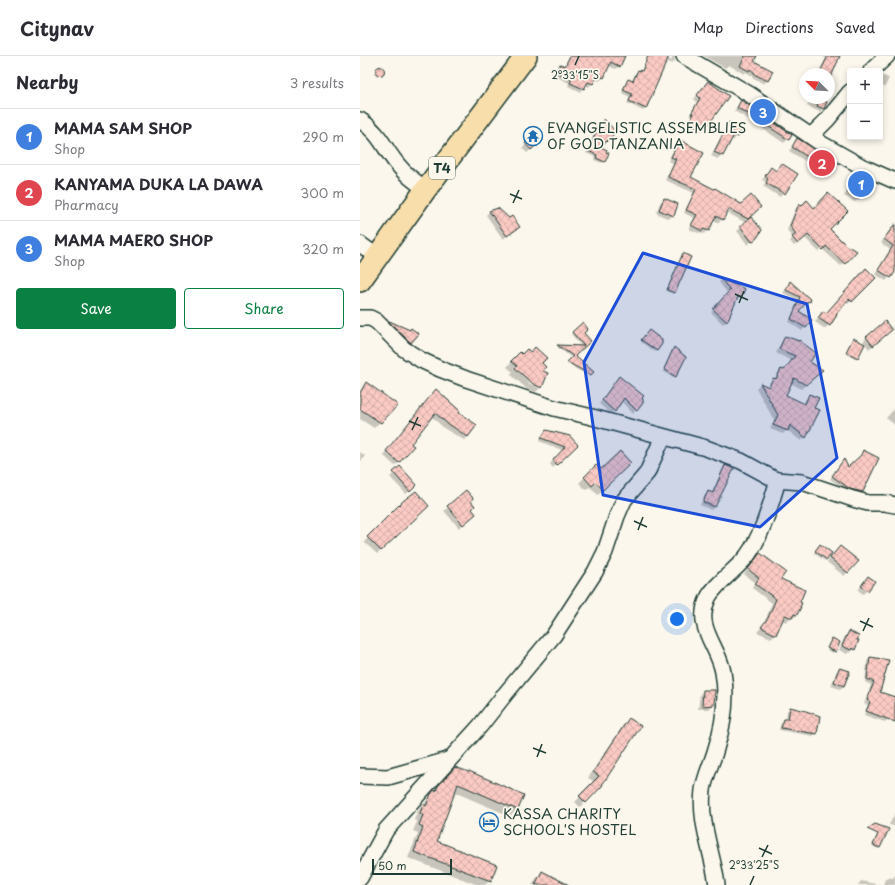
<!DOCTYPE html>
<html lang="en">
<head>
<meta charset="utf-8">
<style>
  :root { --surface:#fff; --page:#f7f7f7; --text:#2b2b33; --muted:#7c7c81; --line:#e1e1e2; --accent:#0b8043 }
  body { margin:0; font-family:"Playpen Sans",sans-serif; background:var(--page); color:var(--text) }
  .controls { position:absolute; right:12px; top:12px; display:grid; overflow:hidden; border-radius:4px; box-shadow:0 2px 6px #0003 }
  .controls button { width:36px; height:36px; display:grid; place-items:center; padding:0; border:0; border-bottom:1px solid var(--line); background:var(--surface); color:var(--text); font:20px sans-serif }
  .compass { position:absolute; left:439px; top:12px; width:36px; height:36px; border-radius:50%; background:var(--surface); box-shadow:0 2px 6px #0003; rotate:294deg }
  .scale { position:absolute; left:12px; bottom:10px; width:80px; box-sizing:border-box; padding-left:4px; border:2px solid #1f3d34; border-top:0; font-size:11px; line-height:14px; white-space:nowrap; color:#1f3d34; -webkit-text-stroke:3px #fbf7ec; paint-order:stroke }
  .you { position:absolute; left:317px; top:563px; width:14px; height:14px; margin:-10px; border:3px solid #fff; border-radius:50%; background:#1a73e8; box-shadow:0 0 0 6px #1a73e833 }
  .badge { display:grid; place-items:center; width:26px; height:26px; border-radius:50%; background:var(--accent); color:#fff; font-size:13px; font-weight:700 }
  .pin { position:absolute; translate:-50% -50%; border:2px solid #fff; box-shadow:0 1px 4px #0006 }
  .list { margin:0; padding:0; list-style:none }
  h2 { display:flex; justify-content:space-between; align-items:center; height:52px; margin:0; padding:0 16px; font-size:17px }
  h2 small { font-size:13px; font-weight:400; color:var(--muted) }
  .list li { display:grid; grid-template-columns:26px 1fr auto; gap:12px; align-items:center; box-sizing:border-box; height:56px; padding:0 16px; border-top:1px solid var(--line) }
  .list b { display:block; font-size:15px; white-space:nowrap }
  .list p { margin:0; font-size:13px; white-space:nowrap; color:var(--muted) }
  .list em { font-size:13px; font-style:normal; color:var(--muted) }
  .actions { display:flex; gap:8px; padding:12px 16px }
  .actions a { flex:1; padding:9px 0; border:1px solid var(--accent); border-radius:4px; text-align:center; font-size:14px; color:var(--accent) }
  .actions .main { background:var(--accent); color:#fff }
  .map { position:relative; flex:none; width:535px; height:829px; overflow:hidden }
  header { display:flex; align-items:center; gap:24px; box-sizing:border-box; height:56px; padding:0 20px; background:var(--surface); border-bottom:1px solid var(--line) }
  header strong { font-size:19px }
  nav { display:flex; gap:22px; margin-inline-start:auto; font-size:14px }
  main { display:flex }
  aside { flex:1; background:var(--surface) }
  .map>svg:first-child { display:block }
  .shadow { fill:#0003; fill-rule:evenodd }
  .building { fill:url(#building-cross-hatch); stroke:#1f3d34 }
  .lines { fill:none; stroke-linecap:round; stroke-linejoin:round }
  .minor-casing { stroke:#1f3d34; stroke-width:18 }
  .highway-casing { stroke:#1f3d34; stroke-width:24 }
  .minor { stroke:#fbf7ec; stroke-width:15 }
  .highway { stroke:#f8deab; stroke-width:21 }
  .marked { fill:#1d4ed8; fill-opacity:0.2; stroke:#1d4ed8; stroke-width:3; stroke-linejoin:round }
  .ticks { fill:none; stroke:#1f3d34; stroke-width:1.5 }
  .labels { text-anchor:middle; stroke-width:3.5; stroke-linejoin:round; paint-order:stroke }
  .shield { fill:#fbf7ec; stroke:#61756b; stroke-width:1 }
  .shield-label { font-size:13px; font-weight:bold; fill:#1f3d34 }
  .poi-label { font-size:14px; fill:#1f3d34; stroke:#fbf7ec; text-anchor:start }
  .ticks-label { font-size:10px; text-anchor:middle; fill:#1f3d34; stroke:#fbf7ec; stroke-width:3.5; stroke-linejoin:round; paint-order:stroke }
</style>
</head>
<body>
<header>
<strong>Citynav</strong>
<nav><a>Map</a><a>Directions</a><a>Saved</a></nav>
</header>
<main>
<aside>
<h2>Nearby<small>3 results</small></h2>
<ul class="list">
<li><span class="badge" style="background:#3f7fe0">1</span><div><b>MAMA SAM SHOP</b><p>Shop</p></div><em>290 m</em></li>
<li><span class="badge" style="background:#e0444e">2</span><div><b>KANYAMA DUKA LA DAWA</b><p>Pharmacy</p></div><em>300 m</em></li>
<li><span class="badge" style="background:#3f7fe0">3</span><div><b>MAMA MAERO SHOP</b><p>Shop</p></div><em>320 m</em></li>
</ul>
<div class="actions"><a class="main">Save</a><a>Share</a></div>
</aside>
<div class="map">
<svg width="535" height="829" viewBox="0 0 535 829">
  <defs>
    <pattern id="building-cross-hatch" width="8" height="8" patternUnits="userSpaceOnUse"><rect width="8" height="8" fill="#facac3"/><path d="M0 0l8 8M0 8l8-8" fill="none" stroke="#d6aea8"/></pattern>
  </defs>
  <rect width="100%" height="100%" fill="#fbf7ec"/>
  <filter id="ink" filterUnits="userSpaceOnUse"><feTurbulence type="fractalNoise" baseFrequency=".025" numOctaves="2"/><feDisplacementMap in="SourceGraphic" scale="8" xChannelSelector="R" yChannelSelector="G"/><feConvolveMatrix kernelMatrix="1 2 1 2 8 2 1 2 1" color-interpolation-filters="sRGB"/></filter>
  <g filter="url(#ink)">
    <g class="shadow">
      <path d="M209 0H263L259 10 256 13 248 10 243 22 239 25 235 23 229 31 225 29 220 36 208 30 209 27 193 19 200 9 204 11Z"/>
      <path d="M288 0H304L312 5V2L307 0H314L315 5 312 8 306 5 286 52 283 55 267 47 270 41 262 37 266 26 269 24 272 26 275 17 278 15 281 16Z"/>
      <path d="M344 0H390L393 6 407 24 404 28 392 21V20L386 16 384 18 369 9 365 12Z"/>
      <path d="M461 0H479L469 21V18H458L466 2Z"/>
      <path d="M18 11 23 13V15L17 21 14 17Z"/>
      <path d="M521 19 529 22 525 31 520 29V20Z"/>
      <path d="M345 29 348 67 345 71 343 70 338 77 326 70 332 59 329 60 337 46 334 43Z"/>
      <path d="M450 42H464L462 45 466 46 463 53 460 56 447 50Z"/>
      <path d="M381 45 431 79 428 83 424 87 390 64 374 55Z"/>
      <path d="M244 65 239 92 244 105 242 107 234 104 235 101 226 97 234 79 232 76Z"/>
      <path d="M369 67 381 73 374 84 371 83 362 100 358 103 351 100 366 71Z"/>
      <path d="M177 78 178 87 167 97 162 92Z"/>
      <path d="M438 83 461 109 458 113 429 95Z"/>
      <path d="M320 86 330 122 390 161 401 174 388 189 377 175 386 167 366 156 359 167 353 164 348 174 344 178 339 176 338 177 329 173 334 162 324 157 334 137 305 124 313 107 308 105 316 89Z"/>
      <path d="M421 108 436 118 420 141 403 130 406 126 402 124 411 112 415 115Z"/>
      <path d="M494 126 499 143 495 146 484 140Z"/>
      <path d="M304 143 313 159 309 163 296 157 300 147Z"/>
      <path d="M439 149 440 151 453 154 469 173 487 191 496 195 481 210 462 193 459 196 445 182 434 190 430 185 433 182 427 174 436 152Z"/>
      <path d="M138 153 155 174 143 183 126 159 129 156Z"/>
      <path d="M535 166V195L533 196 521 187Z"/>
      <path d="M530 197 535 200V215L526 225 515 218Z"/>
      <path d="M323 198 315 236 313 238 306 235Z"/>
      <path d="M514 222 488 248 485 246 475 259 476 260 465 273 455 266 460 260 466 258Z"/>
      <path d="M361 224 383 233 380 241 377 244 376 243 366 266 363 268 351 256 368 238 359 226Z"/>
      <path d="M430 226 449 245 446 248 444 247 437 255 450 264 442 275 429 266 438 244 423 237Z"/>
      <path d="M28 265 50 275 57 278 49 288 27 266Z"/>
      <path d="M525 266 527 277 509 293 503 285Z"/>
      <path d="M222 268 223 277 230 285 214 300 231 318 229 320 207 308 212 302 197 291H222L211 278Z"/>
      <path d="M288 277 301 287 295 296 281 286Z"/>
      <path d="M426 281 458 318 441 333 431 327 424 340 443 348 446 343 450 339 453 352 459 355 445 381 441 385 427 374 423 378 410 373 414 364 396 332 400 328 407 332 409 327 413 323 414 324 417 318 421 314 424 315 432 305 416 297 422 285Z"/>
      <path d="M492 284 497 301 495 303 485 297Z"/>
      <path d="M313 294 315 320 314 322 303 315Z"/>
      <path d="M155 302 181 307V331L176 336 167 333 150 318 153 316 147 311ZM168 325 180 330V332L168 327Z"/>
      <path d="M256 325 281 343 282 347 273 358 261 345 251 358 239 348Z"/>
      <path d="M7 328 36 349 14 372 0 363V335Z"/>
      <path d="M73 338 108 381 104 384 85 373 71 360 49 388 39 406 35 410 23 399Z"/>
      <path d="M535 352V369L526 362Z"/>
      <path d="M186 375 216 389 193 412 190 408 202 394 179 385Z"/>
      <path d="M0 396 5 400 0 406Z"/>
      <path d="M503 396 502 436 499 438 488 435 470 423 482 406 488 413 498 403Z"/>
      <path d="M270 407 238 439 230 431 226 434 219 427 236 410 241 415Z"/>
      <path d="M366 411 372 414 354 451 351 454 340 449 344 440 348 436 351 438 362 414Z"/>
      <path d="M40 412 52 433 46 438 30 421Z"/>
      <path d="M106 435 110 445 111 461 99 472 84 455Z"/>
      <path d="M44 446 67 450 17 498 4 486Z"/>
      <path d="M458 491 467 503 465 505 454 497Z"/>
      <path d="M476 495 497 505 484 520 467 506Z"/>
      <path d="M400 498 439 546 437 559 432 563 430 562 426 566 422 564 415 578 411 582 397 576 404 568 412 547 392 532 396 527 384 518Z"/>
      <path d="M508 521 507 534 503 538 498 534Z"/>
      <path d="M489 576 494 593 490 597 489 596 487 598 479 594 485 580Z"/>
      <path d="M471 585 475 595 473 597 467 594Z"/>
      <path d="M510 602 519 636 535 642V646L528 663 525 666 504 659 508 649 504 648 511 629 505 626 507 605Z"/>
      <path d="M479 613 484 630 480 633 471 630 476 616Z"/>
      <path d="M344 634 353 649 349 653H338L340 638Z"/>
      <path d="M430 652 456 677 453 680 419 674 421 667 426 664 427 655Z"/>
      <path d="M269 663 242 729 220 751 215 746 235 726 228 722 264 668Z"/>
      <path d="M88 719 163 740 157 754 150 760 94 736 76 786 130 824 125 829H118L48 802 58 777 53 775 57 766 54 764 57 756Z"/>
      <path d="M535 757V770L529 769Z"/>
      <path d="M518 778 519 792 518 793 512 790Z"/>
      <path d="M182 816 207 829H172L175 824Z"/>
      <path d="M535 819V829H523L525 823 528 821 533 822Z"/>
      <path d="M501 825 521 829H498Z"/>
    </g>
    <g class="building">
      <path d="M210 0H265L260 11 251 6 244 22 238 19 233 28 228 26 224 33 210 27 212 23 196 16 200 8 205 10Z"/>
      <path d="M288 0H309L286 53 269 45 272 38 263 34 268 23 273 25 278 14 282 15Z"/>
      <path d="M385 0H397L394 5 413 15 408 25 394 18 395 17 390 13 389 15 380 10Z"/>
      <path d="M468 0H480L471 21 469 20V18H465L460 16Z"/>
      <circle cx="20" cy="15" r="4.5"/>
      <path d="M348 25 369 40 349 68 346 66 342 74 329 66 333 57 331 58 340 42 337 39Z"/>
      <path d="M460 42 467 46 464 53 457 50Z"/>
      <path d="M381 44 432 79 429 84 394 61 377 52Z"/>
      <path d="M244 63 256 76 241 91 247 94 246 96 249 97 245 106 236 102 237 99 228 95 236 76 233 74Z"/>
      <path d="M369 66 383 73 378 81 374 79 363 100 354 96Z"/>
      <path d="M177 76 183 83 171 94 165 87Z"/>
      <path d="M437 82 468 101 462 110 432 91Z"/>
      <path d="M320 84 344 97 331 121 354 133 355 132 381 148 391 139 401 151 388 163 369 153 363 164 356 160 349 175 343 173 342 175 331 169 337 159 326 154 336 133 308 121 316 103 311 101Z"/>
      <path d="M421 107 438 118 425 138 406 127 408 123 405 120 411 111 416 115Z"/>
      <path d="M494 125 506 132 499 143 487 136Z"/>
      <path d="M468 137 488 155 470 173 487 190 497 195 485 208 466 190 463 194 448 179 438 188 432 181 436 178 430 170 439 148 441 150 447 144 454 152Z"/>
      <path d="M304 142 318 148 314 160 299 154Z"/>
      <path d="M138 152 149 162 152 160 160 171 147 180 129 155Z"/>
      <path d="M391 161 402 174 397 182 392 186 380 170Z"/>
      <path d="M535 168V216L531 222 518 214 533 190 524 183Z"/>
      <path d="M323 197 331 201 315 237 307 234Z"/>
      <path d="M506 212 516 222 492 246 489 243 476 258 477 259 470 270 458 262 463 255 466 257 468 255Z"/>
      <path d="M361 223 385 233 381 242 378 241 367 266 353 253 370 234Z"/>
      <path d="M430 225 451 244 450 246 448 245 439 255 452 264 446 272 431 263 440 241 426 234Z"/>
      <path d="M27 264 50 274 51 272 59 278 51 287Z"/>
      <path d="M525 265 532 274 513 290 506 281Z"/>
      <path d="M223 266 228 273 224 277 231 285 215 300 234 316 231 319 207 306 213 300 197 289 224 290 212 276Z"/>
      <path d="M289 274 302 284V288L297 295 281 284Z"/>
      <path d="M425 280 439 285V284L456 297 450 306 463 314 446 329 434 322 426 339 445 348 449 338 459 342 454 352 460 354 446 382 430 369 428 375 413 369 418 359 400 327 409 331 413 322 416 323 421 313 424 314 435 300 419 293Z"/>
      <path d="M493 282 505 288 498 302 486 296Z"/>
      <path d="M175 291 187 302 182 307 186 311 183 315 188 317 182 332 173 328 155 312 157 310 151 305 160 296 162 298 167 293 171 296Z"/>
      <path d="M314 291 326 301 316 321 304 313Z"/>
      <path d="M259 320 284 340 282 342 283 343V347L277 355 264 342 255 356 242 344Z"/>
      <path d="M6 326 38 349 21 367 0 353V337Z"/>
      <path d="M76 333 100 355 99 357 117 369 108 381 90 369V370L75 357 51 388 54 390 39 407 26 395Z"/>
      <path d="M186 374 210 380 218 389 197 409 193 404 205 391 181 382Z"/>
      <path d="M503 394 519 402 503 436 490 433 472 420 484 403 488 411 501 399Z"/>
      <path d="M260 395 271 407 243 434 236 426 232 430 224 421 236 409 241 413Z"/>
      <path d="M365 409 374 413 355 451 343 446 348 435 353 437Z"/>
      <path d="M40 410 57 429 50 436 33 416Z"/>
      <path d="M106 434 113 442 111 445 115 450 112 453 116 458 103 469 87 450Z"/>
      <path d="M56 435 69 450 21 495 7 481 43 445Z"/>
      <path d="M460 488 472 497 467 504 455 495Z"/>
      <path d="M480 490 499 505 488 517 470 502Z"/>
      <path d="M400 497 426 516 421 523 445 534 440 546 442 547 440 551H441L437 559 434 558 432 562 425 559 416 579 401 571 408 562 416 543 395 528 399 522 388 513Z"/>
      <path d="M508 520 515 525 508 535 501 530Z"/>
      <path d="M489 575 499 580 497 584H499L495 594 492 592 491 594 482 590Z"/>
      <path d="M472 582 480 586 476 596 467 592Z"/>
      <path d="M510 601 529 604 520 636 535 641V666L506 655 510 646 507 644 514 626 507 623Z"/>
      <path d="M479 612 490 615 484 630 474 626Z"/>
      <path d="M343 634H355L354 649 342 650Z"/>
      <path d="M430 651 446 655 460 660 457 678 421 672 424 663H428Z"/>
      <path d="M269 662 281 670 242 729H243L226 747 219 740 239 720 233 716Z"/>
      <path d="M95 711 109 716V715L164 739 158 754 98 728 77 785 137 809 131 825 54 796 63 771 59 769 63 759 60 758 63 748 66 750 71 738 74 734 76 735 78 730Z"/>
      <path d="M515 768 529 773 520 792 513 789 518 778 507 773Z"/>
      <path d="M182 815 209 829H175Z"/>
    </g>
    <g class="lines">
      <defs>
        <g id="minor">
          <path d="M324 0 389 38 462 88 501 110 535 125"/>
          <path d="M511 15 527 0"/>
          <path d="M0 64C21 78 23 91 38 109 46 119 55 126 66 133"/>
          <path d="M451 80 467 64 490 36"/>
          <path d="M0 188 18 201"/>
          <path d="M0 262H10L16 265 44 293 61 304 80 313 106 323 194 352 232 361 346 392 381 405 416 424 442 426 493 443 508 447H524L535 449"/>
          <path d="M0 720 28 721 88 704"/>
          <path d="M0 822 26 774 120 670 146 637 194 579 235 516 245 496 257 460 264 444 287 417 303 381"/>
          <path d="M357 829C353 797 339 767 343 734 345 721 351 709 355 696 363 671 368 643 363 616 358 589 334 571 348 542 354 529 377 513 387 500 403 478 410 450 418 424"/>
        </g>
        <path id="highway" d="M0 225 66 133 166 0"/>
      </defs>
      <use href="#minor" class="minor-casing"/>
      <use href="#highway" class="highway-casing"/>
      <use href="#minor" class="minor"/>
      <use href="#highway" class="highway"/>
    </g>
  </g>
  <path class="marked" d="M283 197 447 248 477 402 400 471 243 439 224 306Z"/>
  <path class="ticks" d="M215 9 219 0M150 138 162 143M153 147 159 134M375 238 388 244M379 247 384 235M49 365 61 370M52 374 58 361M274 465 287 471M278 474 283 461M500 565 513 571M503 575 509 562M173 692 186 697M177 701 182 688M399 792 412 798M402 801 408 789M390 829 394 820"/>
  <defs>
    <symbol id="temple-ring" viewBox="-11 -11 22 22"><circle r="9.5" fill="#fbf7ec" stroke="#1f6fb2" stroke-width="1.5"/><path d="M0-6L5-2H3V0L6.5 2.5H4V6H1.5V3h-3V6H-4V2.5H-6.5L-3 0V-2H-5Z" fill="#1f6fb2"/></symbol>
    <symbol id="hotel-ring" viewBox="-11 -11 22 22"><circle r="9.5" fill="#fbf7ec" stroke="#1f6fb2" stroke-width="1.5"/><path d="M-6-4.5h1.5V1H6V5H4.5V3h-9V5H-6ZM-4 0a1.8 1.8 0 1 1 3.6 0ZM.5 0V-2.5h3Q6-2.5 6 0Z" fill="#1f6fb2"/></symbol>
  </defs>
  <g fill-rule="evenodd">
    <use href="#temple-ring" x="162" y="69" width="22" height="22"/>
    <use href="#hotel-ring" x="118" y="755" width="22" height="22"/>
  </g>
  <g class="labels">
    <rect class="shield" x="69" y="101" width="26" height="22" rx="3"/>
    <g class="shield-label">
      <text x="82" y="117">T4</text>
    </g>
    <g class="poi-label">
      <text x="187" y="77">EVANGELISTIC ASSEMBLIES<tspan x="187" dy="16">OF GOD TANZANIA</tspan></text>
      <text x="143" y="763">KASSA CHARITY<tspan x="143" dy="16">SCHOOL'S HOSTEL</tspan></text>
    </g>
  </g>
  <g class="ticks-label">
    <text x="215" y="23">2°33'15"S</text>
    <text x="394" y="813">2°33'25"S</text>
  </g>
</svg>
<div class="controls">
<button>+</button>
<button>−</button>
</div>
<svg class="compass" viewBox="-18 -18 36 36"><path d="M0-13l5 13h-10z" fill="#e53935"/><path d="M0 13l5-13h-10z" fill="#7c7c81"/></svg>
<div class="scale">50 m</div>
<div class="you"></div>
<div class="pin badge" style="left:501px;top:128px;background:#3f7fe0">1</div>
<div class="pin badge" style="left:462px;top:107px;background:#e0444e">2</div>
<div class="pin badge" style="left:403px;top:56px;background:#3f7fe0">3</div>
</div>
</main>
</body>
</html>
